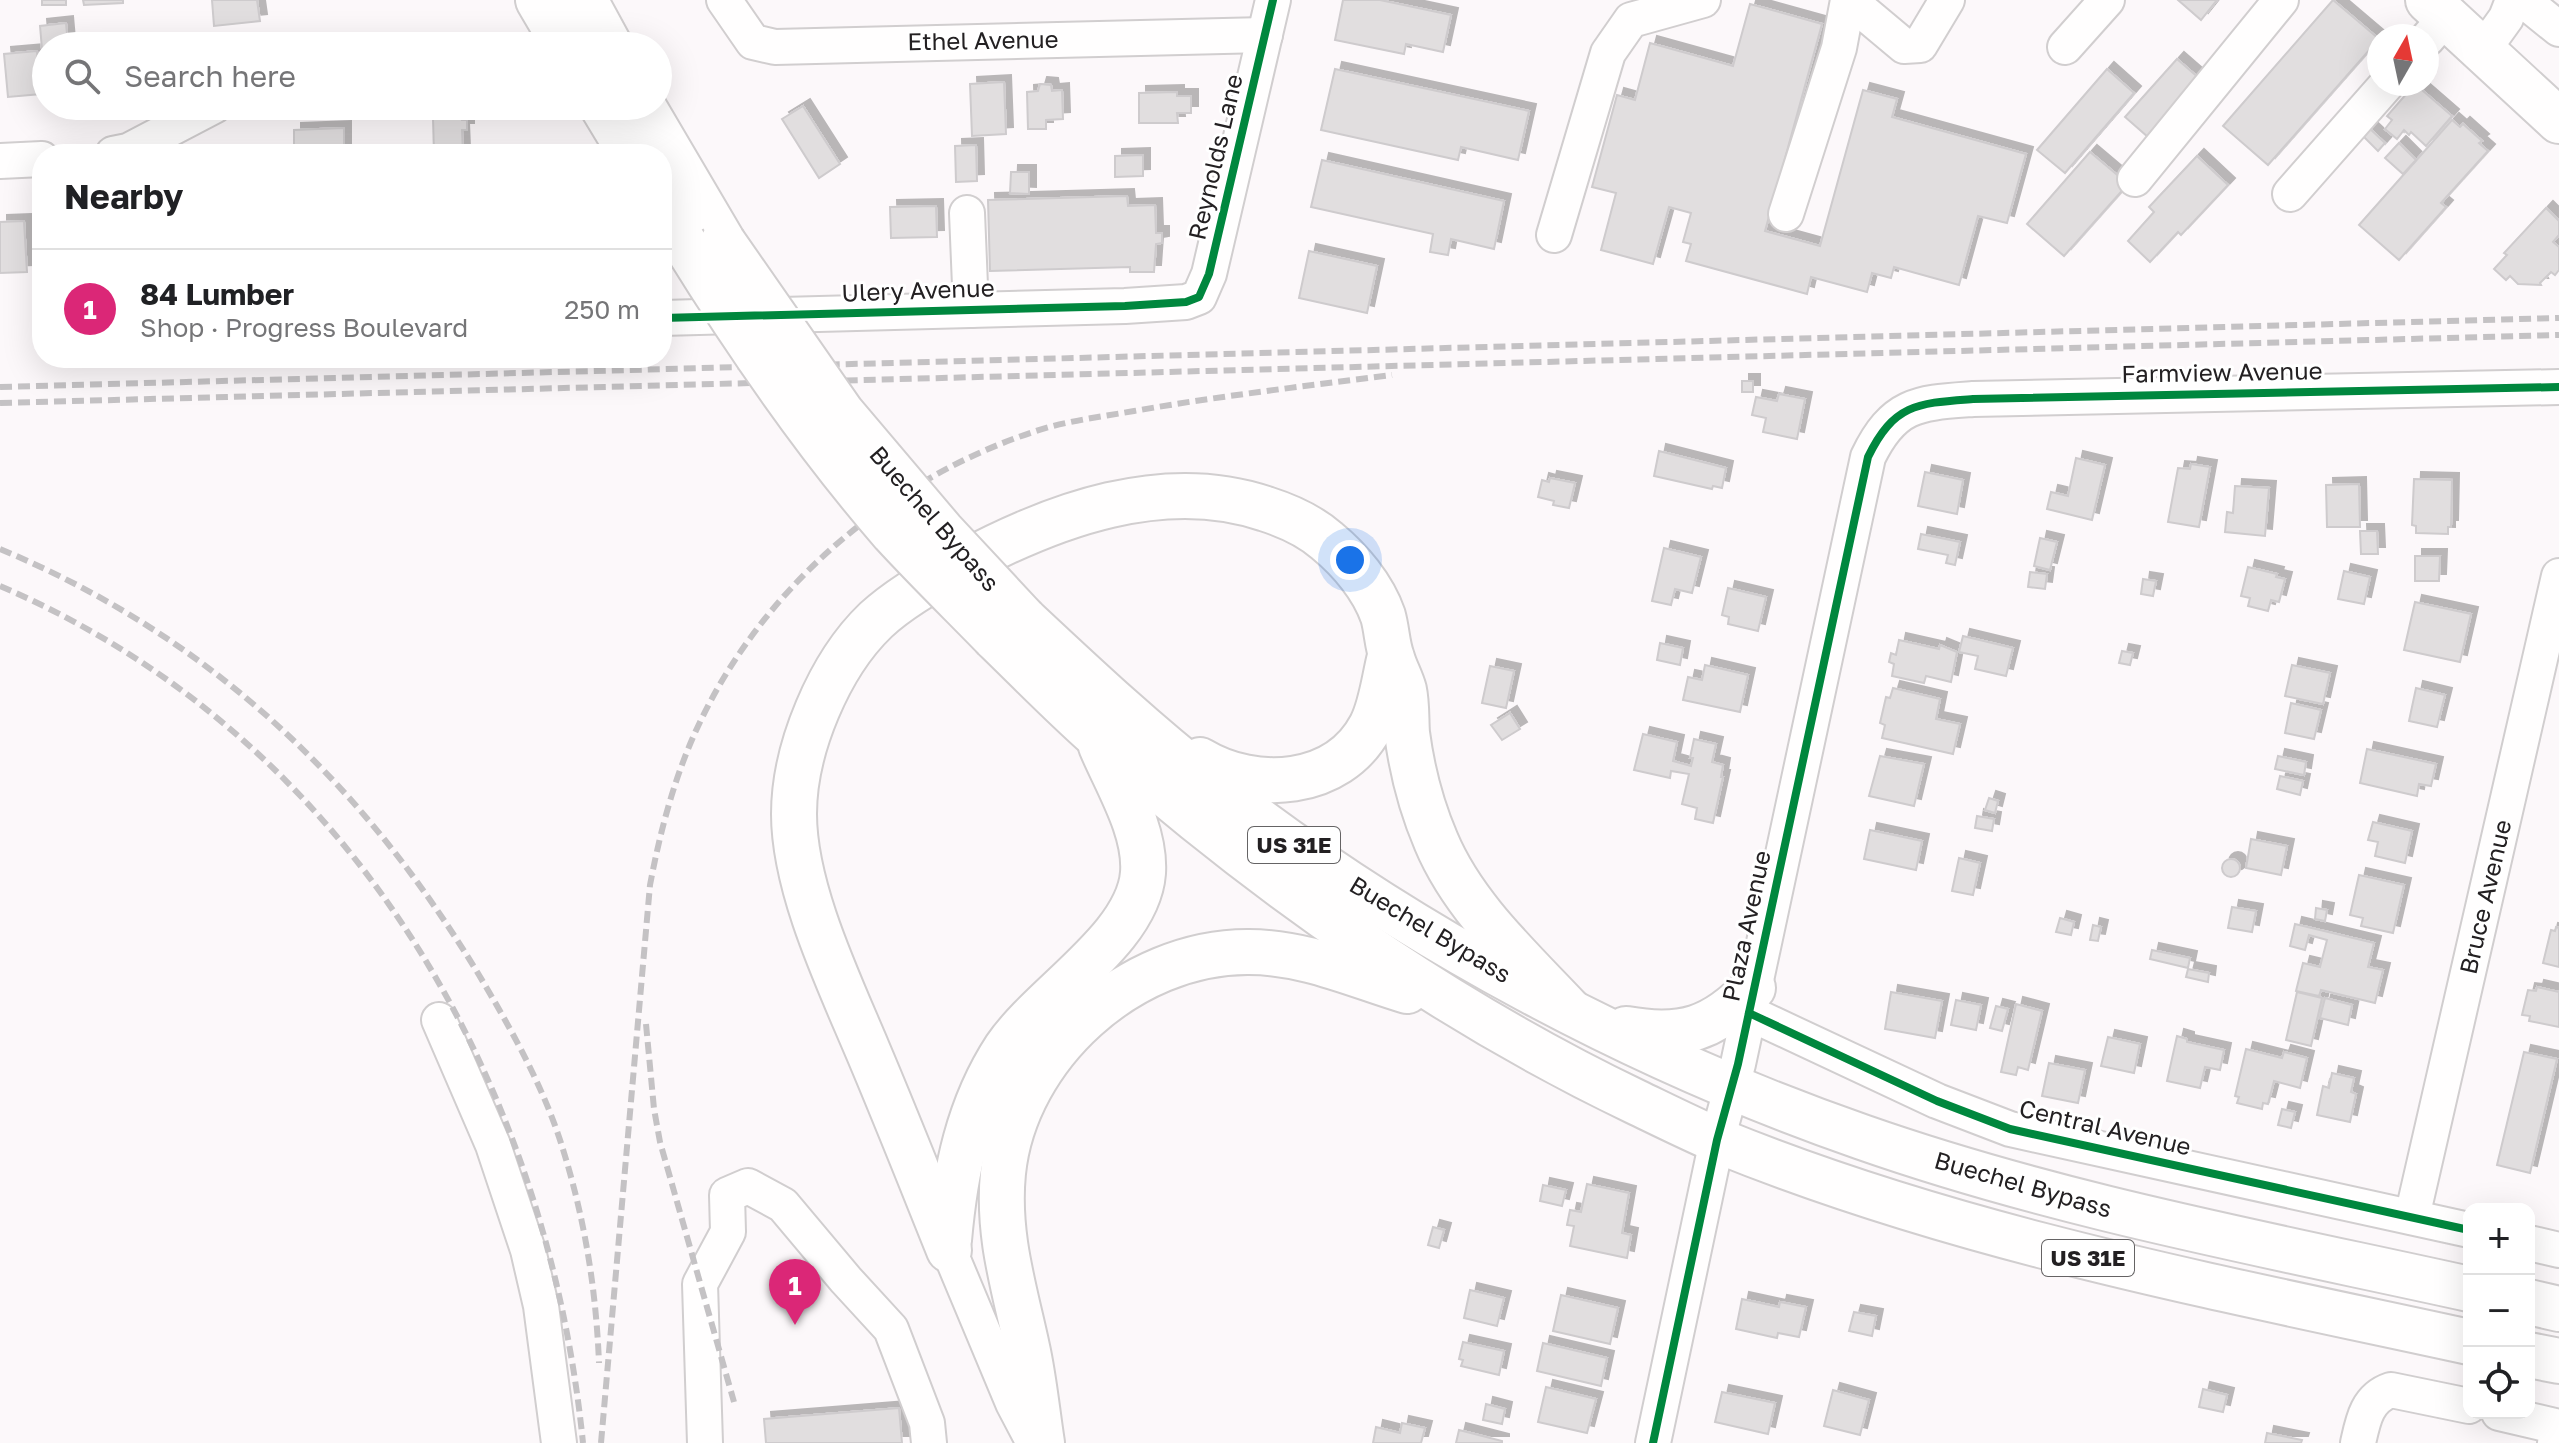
<!DOCTYPE html>
<html lang="en">
<head>
<meta charset="utf-8">
<style>
  :root { --surface:#fff; --page:#f6f6f6; --text:#202124; --muted:#757577; --line:#e0e0e0; --accent:#db2777 }
  body { margin:0; font-family:"Golos Text",sans-serif; background:var(--page); color:var(--text) }
  .controls { position:absolute; right:24px; bottom:24px; display:grid; overflow:hidden; border-radius:16px; box-shadow:0 8px 32px #0002 }
  .controls button { width:72px; height:72px; display:grid; place-items:center; padding:0; border:0; border-bottom:2px solid var(--line); background:var(--surface); color:var(--text); font:40px sans-serif }
  .compass { position:absolute; left:2367px; top:24px; width:72px; height:72px; border-radius:50%; background:var(--surface); box-shadow:0 8px 32px #0002; rotate:9deg }
  .you { position:absolute; left:1350px; top:560px; width:28px; height:28px; margin:-20px; border:6px solid #fff; border-radius:50%; background:#1a73e8; box-shadow:0 0 0 12px #1a73e833 }
  .badge { display:grid; place-items:center; width:52px; height:52px; border-radius:50%; background:var(--accent); color:#fff; font-size:26px; font-weight:700 }
  .pin { position:absolute; translate:-50% -66px; filter:drop-shadow(0 2px 4px #0008) }
  .pin::after { content:''; position:absolute; top:42px; width:28px; height:24px; background:inherit; clip-path:polygon(0 0,100% 0,50% 100%) }
  .list { margin:0; padding:0; list-style:none }
  h2 { display:flex; justify-content:space-between; align-items:center; height:104px; margin:0; padding:0 32px; font-size:34px }
  h2 small { font-size:26px; font-weight:400; color:var(--muted) }
  .list li { display:grid; grid-template-columns:52px 1fr auto; gap:24px; align-items:center; box-sizing:border-box; height:120px; padding:0 32px; border-top:2px solid var(--line) }
  .list b { display:block; font-size:30px; white-space:nowrap }
  .list p { margin:0; font-size:26px; white-space:nowrap; color:var(--muted) }
  .list em { font-size:26px; font-style:normal; color:var(--muted) }
  .icon { flex:none; width:44px; height:44px; fill:none; stroke:currentColor; stroke-width:2; stroke-linecap:round; stroke-linejoin:round }
  .map { position:relative; flex:none; width:2559px; height:1443px; overflow:hidden }
  .search { position:absolute; background:var(--surface); box-shadow:0 8px 32px #0002; left:32px; top:32px; width:640px; height:88px; display:flex; align-items:center; gap:20px; box-sizing:border-box; padding:0 28px; border-radius:44px; color:var(--muted); font-size:30px }
  .panel { position:absolute; background:var(--surface); box-shadow:0 8px 32px #0002; left:32px; top:144px; width:640px; height:224px; border-radius:32px }
  .map>svg:first-child { display:block }
  .building { fill:#e1dedf; stroke:#cecbcd; stroke-width:2; filter:url(#shadow) }
  .lines { fill:none; stroke-linecap:round; stroke-linejoin:round }
  .minor-casing { stroke:#d1cecf; stroke-width:38 }
  .major-casing { stroke:#d1cecf; stroke-width:48 }
  .minor { stroke:#fffefe; stroke-width:34 }
  .major { stroke:#fffefe; stroke-width:44 }
  .rail { stroke:#c4c2c4; stroke-width:6; stroke-dasharray:12 6; stroke-linecap:butt }
  .major-bridge-casing { stroke:#d1cecf; stroke-width:48; stroke-linecap:butt }
  .major-bridge { stroke:#fffefe; stroke-width:44 }
  .cycleway-casing { stroke:#fff; stroke-width:13 }
  .cycleway { stroke:#00873e; stroke-width:8 }
  .labels { text-anchor:middle; stroke-width:6; stroke-linejoin:round; paint-order:stroke }
  .shield { fill:#fff; stroke:#656364; stroke-width:2 }
  .shield-label { font-size:22px; font-weight:bold; fill:#232022 }
  .street-label { font-size:24px; fill:#232022; stroke:#fff }
</style>
</head>
<body>
<div class="map">
<svg width="2559" height="1443" viewBox="0 0 2559 1443">
  <defs>
    <filter id="shadow"><feDropShadow dx="7" dy="-7" stdDeviation="0" flood-color="#0004"/></filter>
  </defs>
  <rect width="100%" height="100%" fill="#fcf8fa"/>
  <g class="building">
    <rect x="42" y="0" width="24" height="5"/>
    <path d="M83 0H123V3L84 5Z"/>
    <path d="M212 0H257L260 21 214 26Z"/>
    <path d="M1343 0H1380L1451 15 1443 52 1406 44 1404 54 1335 40Z"/>
    <path d="M2178 0H2217L2201 20Z"/>
    <path d="M2333 0 2379 39 2268 165 2223 126Z"/>
    <path d="M1750 4 1822 24 1765 231 1820 246 1863 90 1897 99 1892 117 2026 154 2007 223 1978 216 1959 285 1894 267 1891 278 1872 273 1867 292 1811 277 1807 294 1686 261 1691 244 1683 242 1691 213 1669 207 1653 264 1601 250 1616 193 1592 187 1617 95 1635 100 1650 43 1733 66Z"/>
    <path d="M66 23 68 46H46V95L40 26Z"/>
    <path d="M80 42H111V46H78Z"/>
    <path d="M37 51 41 94 8 97 4 54Z"/>
    <path d="M2177 59 2200 79 2148 137 2125 117Z"/>
    <path d="M1335 69 1529 111 1518 160 1461 147 1458 160 1321 130Z"/>
    <path d="M2107 69 2134 93 2065 173 2037 150Z"/>
    <path d="M1004 82 1006 134 972 136 970 84Z"/>
    <path d="M1040 84 1051 85 1052 91 1062 90 1063 119 1046 120V129H1028L1027 92 1038 91Z"/>
    <path d="M2415 84 2452 116 2426 146 2411 132 2409 135 2404 130 2397 139 2385 129 2392 120 2387 116Z"/>
    <path d="M1177 92V96H1191V113H1177L1178 123H1139V93Z"/>
    <path d="M803 106 840 164 819 178 782 119Z"/>
    <path d="M462 117V120H467V130H462L463 154H434L433 118Z"/>
    <path d="M2452 120 2460 127 2463 124 2482 141 2479 143 2488 151 2441 203 2446 207 2399 260 2359 225Z"/>
    <path d="M2368 127 2385 143 2378 151 2361 134Z"/>
    <path d="M344 128V154H294V130Z"/>
    <path d="M2399 143 2416 160 2403 174 2385 158Z"/>
    <path d="M976 145 977 181 956 182 955 146Z"/>
    <path d="M2090 152 2128 184 2064 256 2027 224Z"/>
    <path d="M1143 155V176L1115 177V156Z"/>
    <path d="M2197 156 2228 185 2181 235 2178 232 2150 262 2128 241 2154 212 2149 207Z"/>
    <path d="M1322 160 1504 201 1494 249 1451 239 1448 255 1430 252 1433 234 1311 207Z"/>
    <path d="M1011 172H1029V194L1010 193Z"/>
    <path d="M1127 196 1128 206 1155 205 1156 233H1162V243L1156 244 1154 272H1130V267L990 271 988 200Z"/>
    <path d="M936 206 937 237 891 238 890 207Z"/>
    <path d="M2546 208 2559 221V235L2553 242 2559 247V270L2555 275 2551 272 2540 283 2541 285 2518 284 2510 276 2506 280 2494 269 2507 255 2504 253Z"/>
    <path d="M24 221 27 272 0 273V222Z"/>
    <path d="M1309 251 1377 266 1367 313 1299 298Z"/>
    <rect x="1742" y="381" width="11" height="11"/>
    <path d="M1779 394 1805 399 1797 439 1763 432 1766 418 1752 415 1756 397 1777 401Z"/>
    <path d="M1659 451 1726 468 1722 488 1713 486 1712 489 1654 476Z"/>
    <path d="M2076 458 2105 465 2092 520 2047 509 2051 492 2068 496Z"/>
    <path d="M2191 464 2210 467 2199 527 2168 522 2178 468 2190 469Z"/>
    <path d="M1925 472 1963 480 1957 514 1918 506Z"/>
    <path d="M1550 478 1575 483 1569 508 1553 505 1554 501 1538 497 1542 480 1549 482Z"/>
    <path d="M2414 479 2452 480 2451 527H2448V534L2416 533V526L2412 525Z"/>
    <path d="M2359 484 2360 527H2327L2326 485Z"/>
    <path d="M2235 486 2269 488 2265 536 2225 532 2227 512 2233 513Z"/>
    <path d="M2360 531H2377L2378 554H2361Z"/>
    <path d="M1921 534 1960 542 1955 565 1946 563 1948 555 1918 549Z"/>
    <path d="M2040 538 2057 542 2050 570 2034 566Z"/>
    <path d="M1664 548 1701 557 1692 593 1675 589 1671 605 1652 601Z"/>
    <path d="M2415 556H2440L2439 581H2415Z"/>
    <path d="M2248 567 2277 574 2276 577 2285 579 2279 602 2271 600 2268 611 2248 606 2250 598 2241 596Z"/>
    <path d="M2344 571 2370 577 2364 604 2338 599Z"/>
    <path d="M2030 572 2047 574 2045 589 2028 587Z"/>
    <path d="M2143 579 2156 581 2153 596 2141 594Z"/>
    <path d="M1728 588 1766 597 1758 631 1728 624 1729 617 1722 615Z"/>
    <path d="M2415 602 2471 614 2460 662 2404 650Z"/>
    <path d="M1963 636 2013 648 2006 676 1975 669 1978 656 1959 652Z"/>
    <path d="M1899 640 1939 649 1940 645 1957 652 1951 682 1926 676 1924 683 1892 676 1894 664 1889 662 1891 653 1896 655Z"/>
    <path d="M1660 643 1683 648 1680 665 1657 660Z"/>
    <path d="M2122 651 2133 653 2130 665 2119 663Z"/>
    <path d="M1705 665 1748 675 1740 712 1683 700 1688 677 1702 680Z"/>
    <path d="M2292 665 2330 673 2323 704 2285 696Z"/>
    <path d="M1490 666 1514 671 1506 708 1482 703Z"/>
    <path d="M1893 688 1940 699 1936 719 1960 724 1953 754 1882 738 1885 725 1880 723 1886 697 1890 698Z"/>
    <path d="M2416 688 2445 695 2437 727 2409 721Z"/>
    <path d="M2291 703 2321 710 2314 739 2285 733Z"/>
    <path d="M1510 713 1520 729 1502 740 1491 725Z"/>
    <path d="M1643 734 1677 742 1673 761 1691 766 1693 758H1690L1694 739 1716 744 1712 762 1723 765 1721 777H1723L1713 823 1695 819 1697 808 1682 804 1689 774 1671 771 1670 778 1634 770Z"/>
    <path d="M2367 749 2436 764 2431 786 2419 784 2417 796 2360 783Z"/>
    <path d="M1880 756 1924 764 1914 806 1869 796Z"/>
    <path d="M2278 756 2306 762 2304 775 2275 769Z"/>
    <path d="M2280 776 2303 781 2300 795 2277 789Z"/>
    <path d="M1989 798 1998 801 1995 813 1985 810Z"/>
    <path d="M1977 816 1994 819 1992 831 1975 828Z"/>
    <path d="M2373 822 2412 831 2405 863 2375 856 2378 842 2368 840Z"/>
    <path d="M1870 830 1922 841 1916 870 1864 859Z"/>
    <path d="M2251 839 2287 846 2281 875 2246 868Z"/>
    <path d="M1959 858 1980 863 1973 895 1952 891Z"/>
    <circle cx="2231" cy="868" r="9"/>
    <path d="M2359 875 2404 885 2393 933 2361 926 2363 918 2350 915Z"/>
    <path d="M2232 907 2256 911 2252 932 2228 928Z"/>
    <path d="M2316 908 2327 910 2325 921 2315 919Z"/>
    <path d="M2060 918 2074 922 2071 935 2056 932Z"/>
    <path d="M2295 924 2374 943 2368 967 2383 970 2375 1003 2321 990 2319 996 2296 991 2303 963 2320 967 2327 940 2309 935 2305 950 2290 946Z"/>
    <path d="M2093 925 2101 927 2098 941 2090 940Z"/>
    <path d="M2556 927 2559 928V967L2543 963 2551 930 2555 931Z"/>
    <path d="M2152 950 2190 958 2188 968 2150 959Z"/>
    <path d="M2188 969 2209 973 2208 982 2186 977Z"/>
    <path d="M2537 987 2559 992V1027L2529 1021 2530 1016 2522 1015 2528 990 2536 991Z"/>
    <path d="M1891 992 1942 1001 1935 1038 1885 1029Z"/>
    <path d="M2297 992 2322 998 2311 1046 2286 1040Z"/>
    <path d="M2325 998 2352 1005 2348 1025 2320 1018Z"/>
    <path d="M1956 1000 1981 1005 1976 1030 1951 1025Z"/>
    <path d="M2016 1004 2042 1011 2028 1070 2018 1067 2016 1075 2001 1072Z"/>
    <path d="M1996 1006 2008 1009 2002 1031 1990 1028Z"/>
    <path d="M2177 1036 2187 1039V1042L2224 1050 2220 1070 2205 1067 2200 1088 2167 1081Z"/>
    <path d="M2108 1037 2140 1044 2134 1073 2101 1066Z"/>
    <path d="M2246 1049 2282 1058 2284 1052 2307 1058 2300 1088 2274 1081 2268 1104 2263 1103 2262 1109 2237 1103 2239 1097 2235 1096Z"/>
    <path d="M2524 1052 2557 1059 2530 1173 2497 1165Z"/>
    <path d="M2049 1063 2085 1070 2078 1103 2042 1096Z"/>
    <path d="M2332 1073 2354 1078 2351 1092 2356 1094 2350 1122 2317 1115 2323 1086 2329 1088Z"/>
    <path d="M2282 1109 2295 1112 2291 1128 2278 1125Z"/>
    <path d="M1587 1184 1629 1193 1622 1233 1631 1235 1627 1258 1570 1246 1574 1226 1567 1225 1570 1210 1581 1212Z"/>
    <path d="M1543 1185 1566 1190 1562 1206 1540 1201Z"/>
    <path d="M1433 1227 1444 1230 1439 1248 1428 1245Z"/>
    <path d="M1470 1290 1504 1298 1497 1326 1464 1318Z"/>
    <path d="M1561 1295 1618 1308 1610 1344 1553 1331Z"/>
    <path d="M1742 1299 1779 1307 1780 1302 1806 1307 1799 1337 1778 1333 1777 1338 1736 1329Z"/>
    <path d="M1854 1312 1876 1316 1872 1336 1849 1331Z"/>
    <path d="M1463 1342 1504 1351 1499 1375 1461 1366 1463 1360 1459 1359Z"/>
    <path d="M1543 1343 1607 1358 1601 1386 1537 1371Z"/>
    <path d="M1546 1387 1596 1399 1587 1433 1538 1422Z"/>
    <path d="M2203 1389 2227 1395 2223 1412 2199 1407Z"/>
    <path d="M1833 1390 1869 1400 1860 1435 1824 1426Z"/>
    <path d="M1722 1392 1775 1403 1768 1434 1715 1422Z"/>
    <path d="M1486 1404 1505 1409 1502 1424 1483 1420Z"/>
    <path d="M899 1408 902 1443H766L764 1419Z"/>
    <path d="M1402 1423 1425 1428 1421 1443H1373L1376 1427 1400 1433Z"/>
    <path d="M1459 1430 1502 1441V1443H1456Z"/>
    <path d="M2267 1433 2302 1440 2301 1443H2265Z"/>
  </g>
  <g class="lines">
    <defs>
      <g id="minor">
        <path d="M724 0 753 42 775 47 1265 35"/>
        <path d="M1849 0 1904 46 1920 45 1947 0"/>
        <path d="M2523 0 2559 29"/>
        <path d="M2427 39 2446 17"/>
        <path d="M2065 47 2107 0"/>
        <path d="M2483 50 2506 18 2513 0"/>
        <path d="M113 154 128 151 214 106"/>
        <path d="M0 161 42 159"/>
        <path d="M2135 179 2281 0"/>
        <path d="M2290 194 2387 84"/>
        <path d="M967 213 971 310"/>
        <path d="M1786 214 1839 48 1848 0"/>
        <path d="M1554 235 1608 53 1631 20 1703 0"/>
        <path d="M662 318 1125 306 1186 302 1199 297 1209 274 1273 0"/>
        <path d="M1749 1013 1937 1101 2010 1129 2469 1230"/>
        <path d="M439 1020 493 1145 528 1250 541 1306 559 1443"/>
        <path d="M2412 1217 2559 576"/>
        <path d="M2529 1243 2559 1250"/>
        <path d="M949 1250 1013 1403 1034 1443"/>
        <path d="M2499 1413 2559 1427 2555 1443"/>
        <path d="M705 1443 700 1284 728 1232 727 1195 748 1186 783 1205 846 1280 891 1329 927 1423 929 1443"/>
        <path d="M1653 1443 1717 1140 1738 1064 1868 457C1894 403 1919 403 1973 399L2559 387"/>
        <path d="M2358 1443C2363 1420 2367 1398 2391 1390L2469 1406"/>
      </g>
      <g id="major">
        <path d="M538 0 565 46"/>
        <path d="M585 0 610 46"/>
        <path d="M2428 0 2559 121"/>
        <path d="M602 106 631 154"/>
        <path d="M643 106 723 242"/>
        <path d="M662 206 683 241"/>
        <path d="M1024 619C1087 678 1151 738 1220 791 1407 936 1637 1059 1862 1137 2059 1206 2265 1244 2469 1289"/>
        <path d="M995 638C1029 671 1062 705 1097 736 1260 880 1440 1008 1636 1102 1663 1115 1691 1129 1719 1141 1960 1239 2216 1287 2469 1342"/>
        <path d="M1200 760C1255 793 1338 788 1371 726 1381 707 1384 681 1389 660"/>
        <path d="M1626 1029C1682 1039 1714 1029 1753 988"/>
        <path d="M949 1240C955 1172 968 1106 1006 1048 1043 994 1138 939 1143 873 1146 830 1117 784 1101 746"/>
        <path d="M949 1250C922 1183 896 1117 868 1051 839 982 794 889 794 814 794 749 829 665 876 620 901 597 933 579 962 564 1053 515 1164 474 1266 509 1288 516 1310 526 1327 541 1350 560 1373 587 1383 616 1387 630 1387 645 1392 658 1395 669 1401 679 1404 690 1407 704 1406 719 1407 733 1412 771 1421 806 1436 841 1463 906 1520 958 1568 1009"/>
        <path d="M2529 1302 2559 1309"/>
        <path d="M2529 1355 2559 1361"/>
        <path d="M1042 1443C1037 1411 1034 1378 1027 1347 1014 1287 997 1235 1003 1173 1015 1055 1130 951 1249 952 1305 952 1354 975 1407 991"/>
      </g>
    </defs>
    <use href="#minor" class="minor-casing"/>
    <use href="#major" class="major-casing"/>
    <use href="#minor" class="minor"/>
    <use href="#major" class="major"/>
    <g class="rail">
      <path d="M0 387 2559 318"/>
      <path d="M0 403 2559 335"/>
      <path d="M0 549C209 636 363 783 479 975 511 1029 542 1084 561 1143 584 1215 596 1287 599 1363"/>
      <path d="M0 586C348 735 546 1076 583 1443"/>
      <path d="M646 1024 654 1109 660 1142 734 1402"/>
      <path d="M601 1443 650 885C658 843 668 802 683 762 741 607 876 484 1033 432 1065 421 1100 417 1134 411 1219 396 1306 386 1392 375"/>
    </g>
    <defs>
      <g id="major-bridge">
        <path d="M683 241C746 343 814 442 893 533 926 569 961 603 995 638"/>
        <path d="M723 242 842 413 942 531 1024 619"/>
      </g>
    </defs>
    <use href="#major-bridge" class="major-bridge-casing"/>
    <use href="#major-bridge" class="major-bridge"/>
    <defs>
      <g id="cycleway">
        <path d="M662 318 1125 306 1186 302 1199 297 1209 274 1273 0"/>
        <path d="M1749 1013 1937 1101 2010 1129 2469 1230"/>
        <path d="M1653 1443 1717 1140 1738 1064 1868 457C1894 403 1919 403 1973 399L2559 387"/>
      </g>
    </defs>
    <use href="#cycleway" class="cycleway-casing"/>
    <use href="#cycleway" class="cycleway"/>
  </g>
  <g class="labels">
    <g class="shield">
      <rect x="1248" y="827" width="92" height="36" rx="6"/>
      <rect x="2042" y="1240" width="92" height="36" rx="6"/>
    </g>
    <g class="shield-label">
      <text x="1294" y="853">US 31E</text>
      <text x="2088" y="1266">US 31E</text>
    </g>
    <g class="street-label">
      <text transform="translate(983 41) rotate(-1)" y="8">Ethel Avenue</text>
      <text transform="translate(1216 157) rotate(-77)" y="8">Reynolds Lane</text>
      <text transform="translate(918 291) rotate(-2)" y="8">Ulery Avenue</text>
      <text transform="translate(2222 373) rotate(-1)" y="8">Farmview Avenue</text>
      <text transform="translate(934 519) rotate(49)" y="8">Buechel Bypass</text>
      <text transform="translate(2486 897) rotate(-77)" y="8">Bruce Avenue</text>
      <text transform="translate(1747 926) rotate(-78)" y="8">Plaza Avenue</text>
      <text transform="translate(1430 930) rotate(31)" y="8">Buechel Bypass</text>
      <text transform="translate(2105 1128) rotate(13)" y="8">Central Avenue</text>
      <text transform="translate(2023 1185) rotate(16)" y="8">Buechel Bypass</text>
    </g>
  </g>
</svg>
<div class="controls">
<button>+</button>
<button>−</button>
<button><svg class="icon" aria-label="locate" viewBox="0 0 24 24"><circle cx="12" cy="12" r="6"/><path d="M12 2v4M12 18v4M2 12h4M18 12h4"/></svg></button>
</div>
<svg class="compass" viewBox="-18 -18 36 36"><path d="M0-13l5 13h-10z" fill="#e53935"/><path d="M0 13l5-13h-10z" fill="#757577"/></svg>
<div class="you"></div>
<div class="pin badge" style="left:795px;top:1325px">1</div>
<div class="search"><svg class="icon" aria-label="search" viewBox="0 0 24 24"><circle cx="10" cy="10" r="6"/><path d="M15 15l6 6"/></svg>Search here</div>
<section class="panel">
<h2>Nearby<small></small></h2>
<ul class="list">
<li><span class="badge">1</span><div><b>84 Lumber</b><p>Shop · Progress Boulevard</p></div><em>250 m</em></li>
</ul>
</section>
</div>
</body>
</html>
